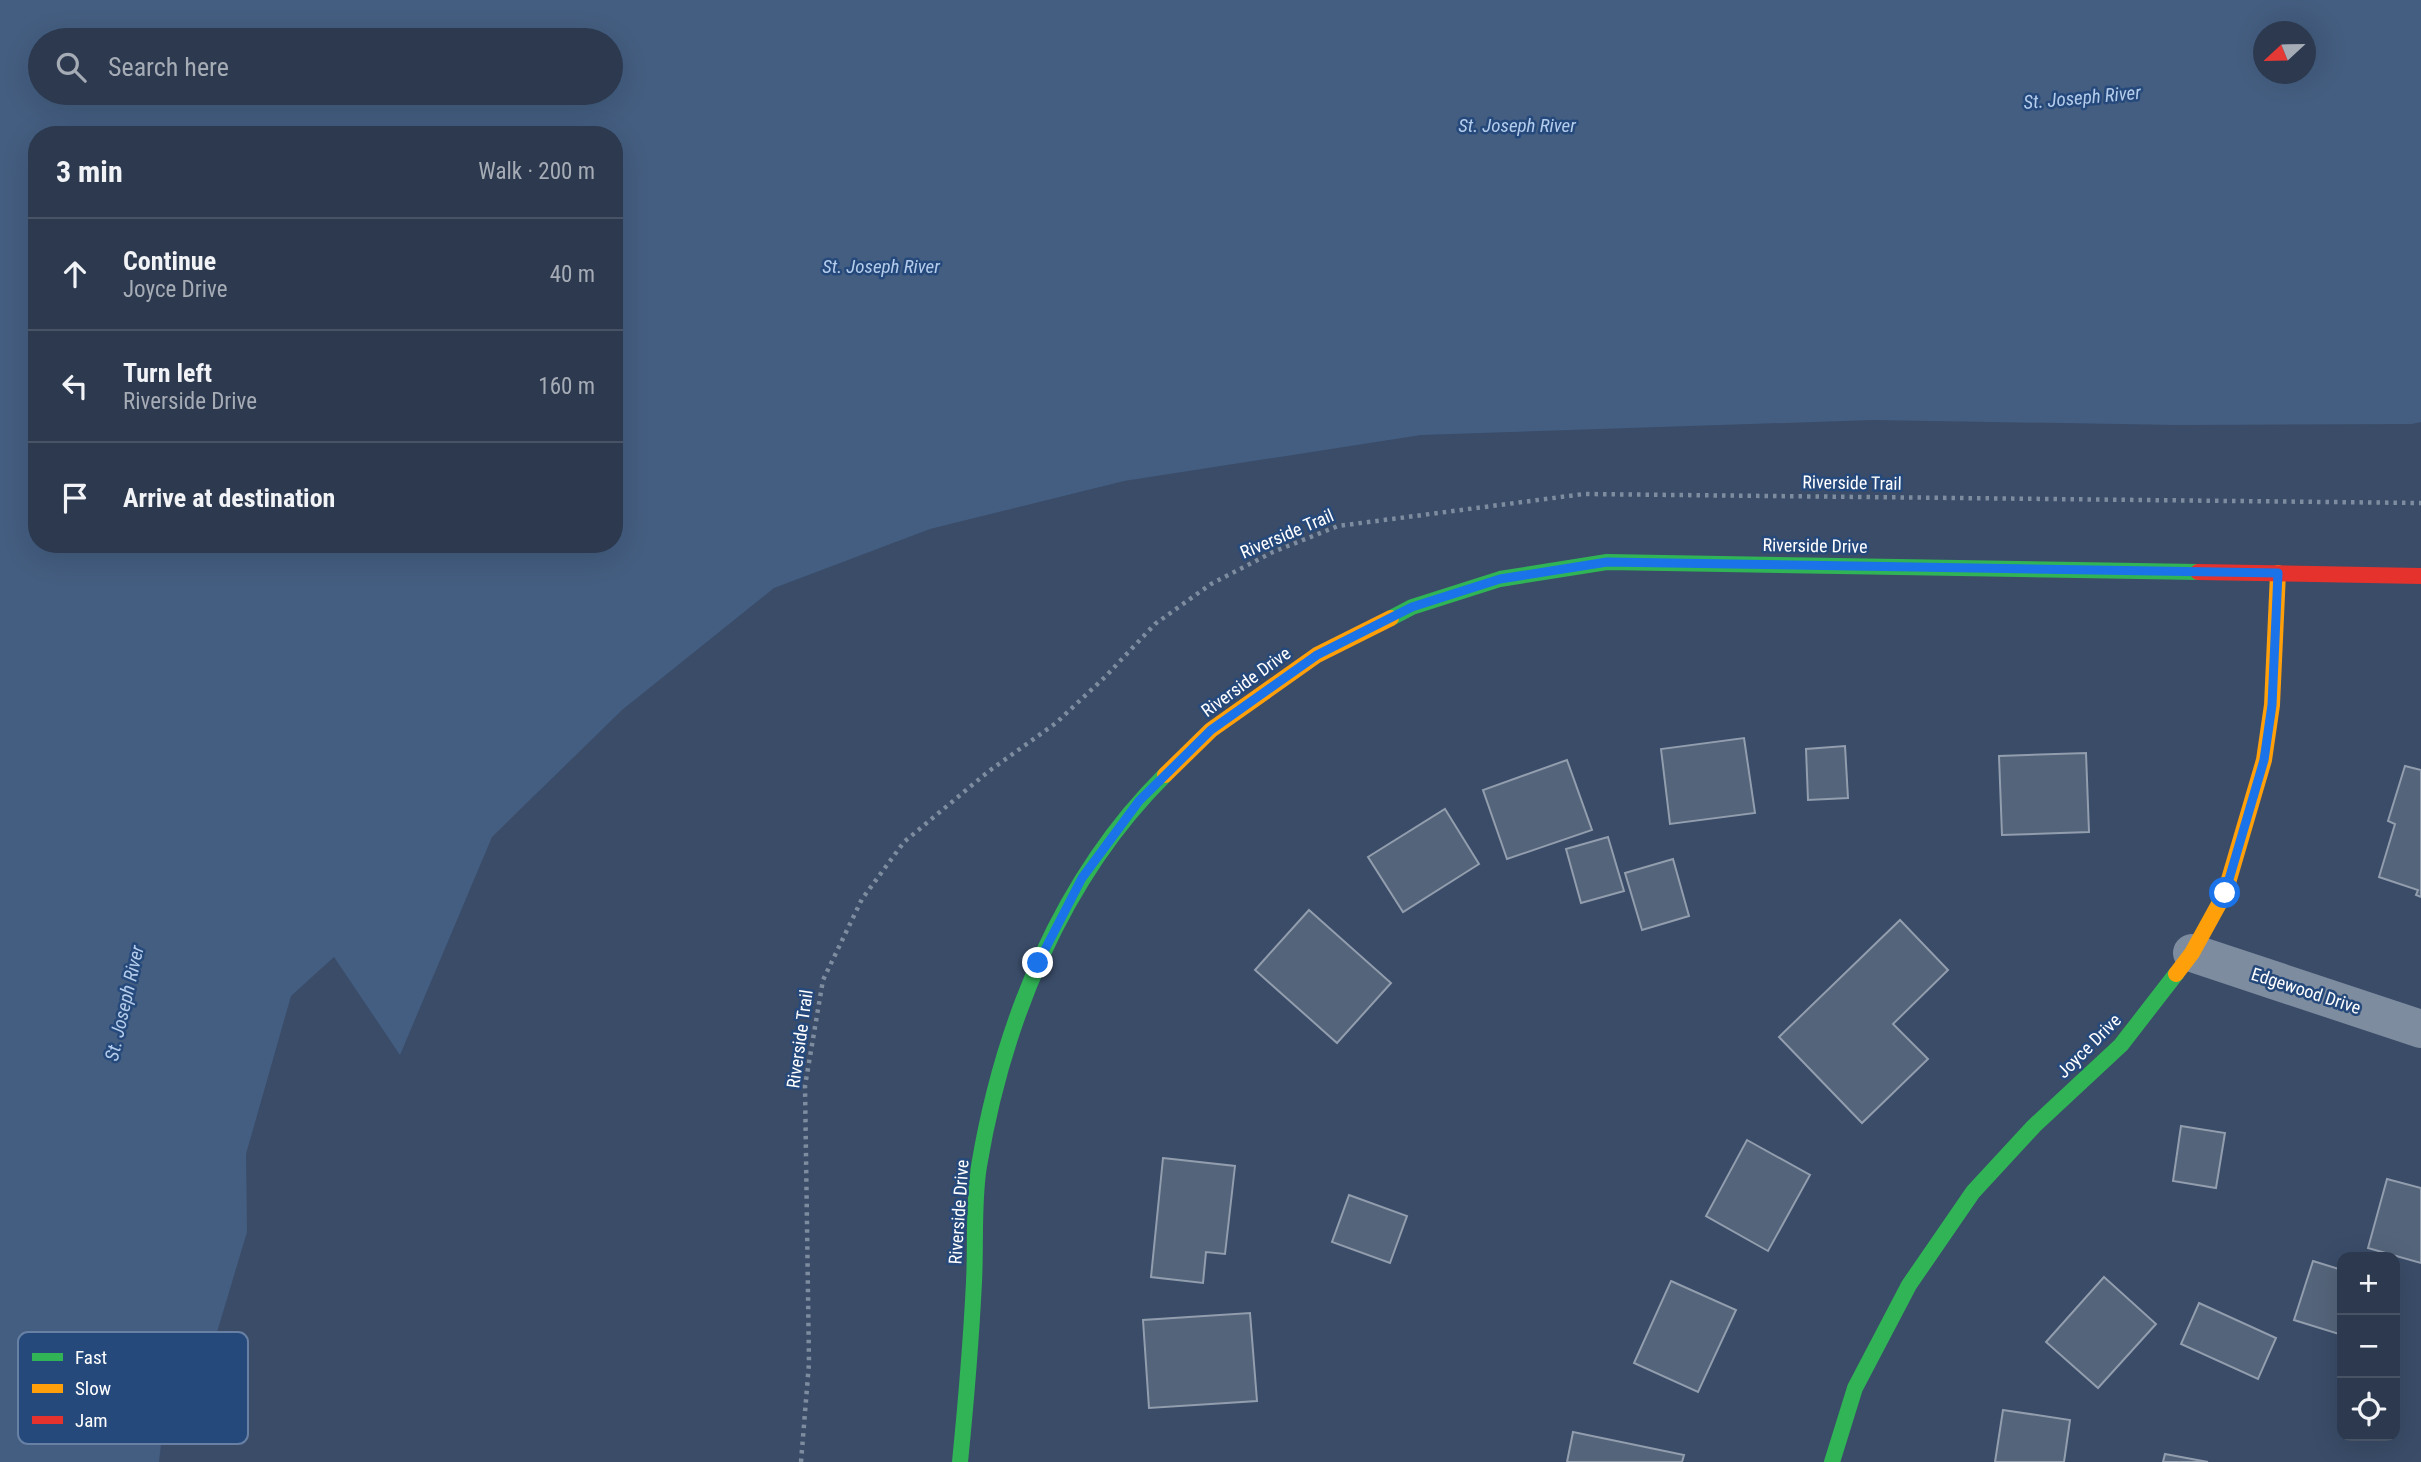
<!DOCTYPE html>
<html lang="en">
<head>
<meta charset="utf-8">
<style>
  :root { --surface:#2c394e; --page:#384458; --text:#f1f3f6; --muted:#a6acb6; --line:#485366 }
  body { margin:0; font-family:"Roboto Condensed",sans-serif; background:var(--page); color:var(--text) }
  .controls { position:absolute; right:21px; bottom:21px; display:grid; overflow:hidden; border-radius:14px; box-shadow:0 7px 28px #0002 }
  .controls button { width:63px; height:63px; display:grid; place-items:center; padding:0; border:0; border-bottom:2px solid var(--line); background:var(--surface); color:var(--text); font:35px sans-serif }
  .compass { position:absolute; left:2253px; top:21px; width:63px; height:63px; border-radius:50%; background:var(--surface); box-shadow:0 7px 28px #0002; rotate:248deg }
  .stop { position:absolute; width:21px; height:21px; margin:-16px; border:5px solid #1a73e8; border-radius:50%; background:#fff }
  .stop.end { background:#1a73e8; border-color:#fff; box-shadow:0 2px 7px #0008 }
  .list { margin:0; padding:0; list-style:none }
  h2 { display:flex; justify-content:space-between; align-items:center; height:91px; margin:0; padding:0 28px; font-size:30px }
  h2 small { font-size:23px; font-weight:400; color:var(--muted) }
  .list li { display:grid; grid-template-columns:46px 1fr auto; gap:21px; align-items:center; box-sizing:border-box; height:112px; padding:0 28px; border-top:2px solid var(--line) }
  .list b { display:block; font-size:26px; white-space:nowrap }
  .list p { margin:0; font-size:23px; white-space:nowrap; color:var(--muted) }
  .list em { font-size:23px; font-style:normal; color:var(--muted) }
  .icon { flex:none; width:38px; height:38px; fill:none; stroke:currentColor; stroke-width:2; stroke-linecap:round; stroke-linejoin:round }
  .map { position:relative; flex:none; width:2421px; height:1462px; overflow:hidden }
  .search { position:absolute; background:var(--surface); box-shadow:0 7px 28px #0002; left:28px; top:28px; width:595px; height:77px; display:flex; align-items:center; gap:18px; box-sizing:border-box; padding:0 24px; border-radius:38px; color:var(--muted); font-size:26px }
  .panel { position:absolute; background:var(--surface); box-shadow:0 7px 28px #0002; left:28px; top:126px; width:595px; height:427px; border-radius:28px }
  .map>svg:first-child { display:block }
  .water { fill:#445e81; fill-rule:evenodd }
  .building { fill:#54647a; stroke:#929dae; stroke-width:2 }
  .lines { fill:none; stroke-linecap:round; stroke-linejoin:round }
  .path { stroke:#7e8c9f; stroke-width:4.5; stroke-dasharray:3.5 5; stroke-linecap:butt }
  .street { stroke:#7e8c9f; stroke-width:38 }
  .fast { stroke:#30b455; stroke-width:16 }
  .slow { stroke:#ff9f0a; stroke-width:16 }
  .jam { stroke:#e5322d; stroke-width:16 }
  .route { stroke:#1a73e8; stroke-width:9 }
  .labels { text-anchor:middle; stroke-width:5; stroke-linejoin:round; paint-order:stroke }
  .street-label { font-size:18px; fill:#fff; stroke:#26497c }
  .water-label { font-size:19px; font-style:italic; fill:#b5cdec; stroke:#26497c }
  .key { fill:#26497c; stroke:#6780a3; stroke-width:2 }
  .key-label { font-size:19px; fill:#fff }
</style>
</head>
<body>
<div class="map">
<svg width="2421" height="1462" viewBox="0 0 2421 1462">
  <rect width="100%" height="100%" fill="#3a4c68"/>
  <path class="water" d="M0 0H2421V422L2412 424 2178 425 1873 420 1421 435 1124 481 930 529 774 588 622 710 492 837 400 1055 334 957 291 996 246 1154 247 1232 209 1359 162 1435 159 1462H0ZM2264 32H2306V74H2264ZM40 40H611V93H40ZM37 135H614V544H37Z"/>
  <g class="building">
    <path d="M1744 738 1755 813 1670 824 1661 749Z"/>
    <path d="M1845 746 1848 798 1808 800 1806 749Z"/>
    <path d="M2086 753 2089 832 2002 835 1999 756Z"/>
    <path d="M1567 760 1592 830 1507 859 1483 790Z"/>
    <path d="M2405 766 2421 770V897L2416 895 2418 890 2379 877 2395 824 2388 821Z"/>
    <path d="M1445 809 1479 864 1403 912 1368 857Z"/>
    <path d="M1608 837 1624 891 1581 903 1566 849Z"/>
    <path d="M1673 859 1689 916 1642 930 1625 873Z"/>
    <path d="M1309 910 1391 983 1337 1043 1255 970Z"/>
    <path d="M1900 920 1948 970 1893 1024 1928 1059 1862 1123 1779 1037Z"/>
    <path d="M2181 1126 2225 1133 2216 1188 2173 1181Z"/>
    <path d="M1747 1140 1810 1175 1768 1251 1706 1216Z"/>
    <path d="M1163 1158 1235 1166 1225 1254 1206 1252 1203 1283 1151 1277Z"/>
    <path d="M2387 1179 2421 1188V1263L2368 1248Z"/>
    <path d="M1349 1195 1407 1216 1390 1263 1332 1242Z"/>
    <path d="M2313 1261 2342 1270V1335L2294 1320Z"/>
    <path d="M2104 1277 2156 1324 2098 1388 2046 1342Z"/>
    <path d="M1671 1281 1736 1310 1698 1392 1634 1363Z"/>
    <path d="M2199 1303 2276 1338 2258 1379 2181 1344Z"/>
    <path d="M1250 1313 1257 1401 1149 1408 1143 1320Z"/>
    <path d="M2003 1410 2070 1420 2064 1462H1995Z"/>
    <path d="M1573 1432 1684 1455 1682 1462H1567Z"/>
    <path d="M2165 1454 2208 1462H2163Z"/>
  </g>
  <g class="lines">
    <path class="path" d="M801 1462 809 1363 805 1086 823 980 862 899 904 842 989 771 1056 723 1105 677 1155 624 1211 584 1273 552 1338 526 1584 494 2421 503"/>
    <path class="street" d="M2192 953 2421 1029"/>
    <g class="fast">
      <path d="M1391 618 1412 607 1500 579 1607 562 2198 572"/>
      <path d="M960 1462C966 1402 971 1342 974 1282 976 1245 973 1202 979 1166 1003 1023 1061 878 1165 775"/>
      <path d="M1832 1462 1855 1388 1909 1285 1973 1192 2034 1126 2121 1045 2176 974"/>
    </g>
    <g class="slow">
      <path d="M1165 775 1211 730 1317 655 1391 618"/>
      <path d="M2176 974 2192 953 2225 893 2264 760 2272 705 2278 573"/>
    </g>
    <path class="jam" d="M2198 572 2421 576"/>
  </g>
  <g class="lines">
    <path class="route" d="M1038 963 1082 878 1139 801 1211 730 1317 655 1412 607 1500 579 1607 562 2278 573 2272 705 2264 760 2225 893"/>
  </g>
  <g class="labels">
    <g class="street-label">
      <text transform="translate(1852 483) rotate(1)" y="6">Riverside Trail</text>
      <text transform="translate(1287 534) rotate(-23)" y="6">Riverside Trail</text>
      <text transform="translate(1815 546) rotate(1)" y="6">Riverside Drive</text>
      <text transform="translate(1246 682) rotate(-36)" y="6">Riverside Drive</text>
      <text transform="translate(2306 991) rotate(18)" y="6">Edgewood Drive</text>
      <text transform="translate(800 1039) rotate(-82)" y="6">Riverside Trail</text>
      <text transform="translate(2089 1046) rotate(-45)" y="6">Joyce Drive</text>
      <text transform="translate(959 1212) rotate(-86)" y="6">Riverside Drive</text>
    </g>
    <g class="water-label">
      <text transform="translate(2082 97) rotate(-5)" y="7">St. Joseph River</text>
      <text x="1517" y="132">St. Joseph River</text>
      <text x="881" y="273">St. Joseph River</text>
      <text transform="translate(124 1003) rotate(-77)" y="7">St. Joseph River</text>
    </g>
  </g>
  <rect x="18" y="1332" width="230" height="112" rx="10" class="key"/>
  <rect x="32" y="1353" width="31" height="8" fill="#30b455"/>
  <rect x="32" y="1384" width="31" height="9" fill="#ff9f0a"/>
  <rect x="32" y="1416" width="31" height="8" fill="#e5322d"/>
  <g class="key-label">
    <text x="75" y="1364">Fast</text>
    <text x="75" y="1395">Slow</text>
    <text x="75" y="1427">Jam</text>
  </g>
</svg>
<div class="controls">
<button>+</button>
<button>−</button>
<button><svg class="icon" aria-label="locate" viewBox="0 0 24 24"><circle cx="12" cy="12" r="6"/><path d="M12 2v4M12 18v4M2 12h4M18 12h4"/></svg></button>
</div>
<svg class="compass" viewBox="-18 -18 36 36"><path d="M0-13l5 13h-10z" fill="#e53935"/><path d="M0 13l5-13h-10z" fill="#a6acb6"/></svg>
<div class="stop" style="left:2225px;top:893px"></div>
<div class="stop end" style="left:1038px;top:963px"></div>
<div class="search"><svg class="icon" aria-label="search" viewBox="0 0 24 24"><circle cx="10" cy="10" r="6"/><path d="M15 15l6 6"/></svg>Search here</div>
<section class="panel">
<h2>3 min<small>Walk · 200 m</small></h2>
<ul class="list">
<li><svg class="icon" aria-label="ahead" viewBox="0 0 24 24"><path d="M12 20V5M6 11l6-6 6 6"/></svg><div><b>Continue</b><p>Joyce Drive</p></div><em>40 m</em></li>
<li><svg class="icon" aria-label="left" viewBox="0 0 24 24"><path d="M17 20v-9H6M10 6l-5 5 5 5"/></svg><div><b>Turn left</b><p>Riverside Drive</p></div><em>160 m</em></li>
<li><svg class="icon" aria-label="arrive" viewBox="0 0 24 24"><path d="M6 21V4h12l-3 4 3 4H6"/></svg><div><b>Arrive at destination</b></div></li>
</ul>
</section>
</div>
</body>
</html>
